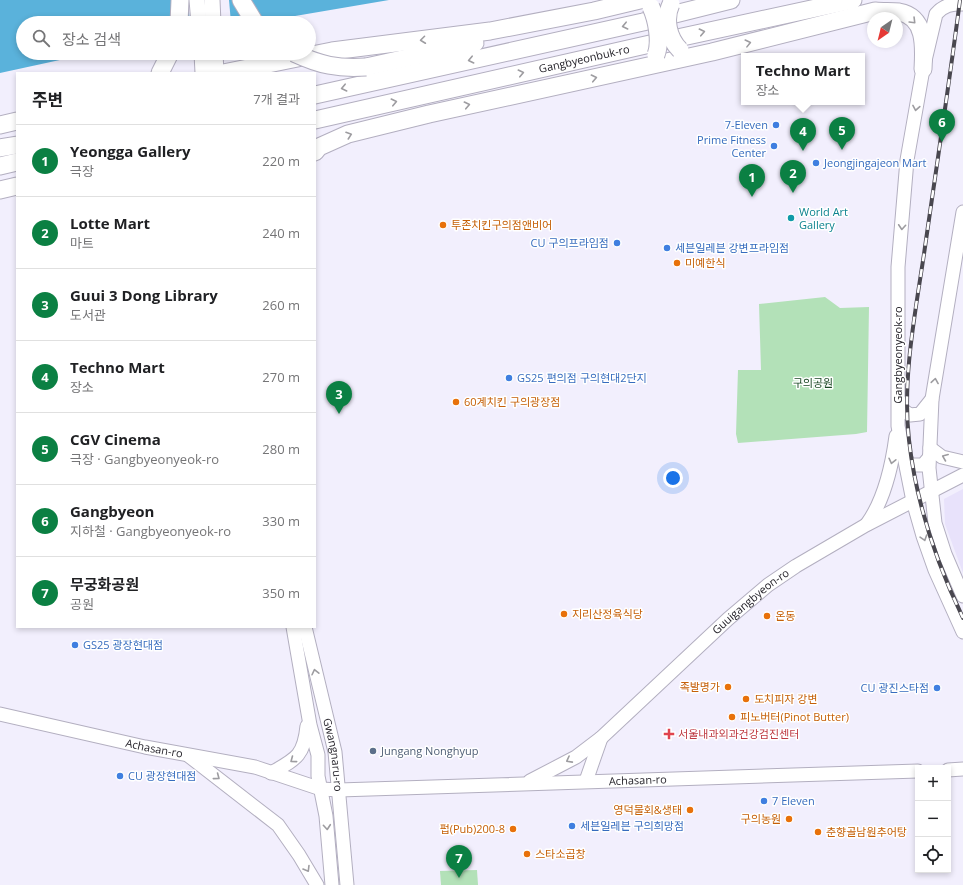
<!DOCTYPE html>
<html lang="ko">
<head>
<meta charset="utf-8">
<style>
  :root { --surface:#fff; --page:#f2f2f2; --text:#202124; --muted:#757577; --line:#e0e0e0; --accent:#0b8043 }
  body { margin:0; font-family:"Open Sans","Noto Sans KR",sans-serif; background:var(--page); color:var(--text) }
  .controls { position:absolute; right:12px; bottom:12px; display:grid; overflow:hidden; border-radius:0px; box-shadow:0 2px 6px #0003 }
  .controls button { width:36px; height:36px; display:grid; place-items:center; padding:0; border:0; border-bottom:1px solid var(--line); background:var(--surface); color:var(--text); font:20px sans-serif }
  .compass { position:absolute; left:867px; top:12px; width:36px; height:36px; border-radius:50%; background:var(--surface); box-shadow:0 2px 6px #0003; rotate:215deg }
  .you { position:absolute; left:673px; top:478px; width:14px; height:14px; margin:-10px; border:3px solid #fff; border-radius:50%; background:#1a73e8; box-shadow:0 0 0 6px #1a73e833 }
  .badge { display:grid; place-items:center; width:26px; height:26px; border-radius:50%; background:var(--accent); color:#fff; font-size:13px; font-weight:700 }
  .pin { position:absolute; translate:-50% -33px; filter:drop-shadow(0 1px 2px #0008) }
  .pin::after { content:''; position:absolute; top:21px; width:14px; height:12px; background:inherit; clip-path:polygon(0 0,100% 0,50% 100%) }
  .popup { position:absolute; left:741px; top:53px; width:124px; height:52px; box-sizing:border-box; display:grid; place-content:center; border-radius:0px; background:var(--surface); filter:drop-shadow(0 1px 3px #0005); font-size:13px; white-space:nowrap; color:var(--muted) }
  .popup b { font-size:15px; color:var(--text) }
  .popup::after { content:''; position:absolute; left:50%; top:100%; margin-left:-8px; border:8px solid transparent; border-top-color:var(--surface) }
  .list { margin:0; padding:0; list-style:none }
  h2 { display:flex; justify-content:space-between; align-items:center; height:52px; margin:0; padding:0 16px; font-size:17px }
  h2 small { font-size:13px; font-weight:400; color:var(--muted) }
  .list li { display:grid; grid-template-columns:26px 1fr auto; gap:12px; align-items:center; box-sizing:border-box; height:72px; padding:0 16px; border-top:1px solid var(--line) }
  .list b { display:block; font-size:15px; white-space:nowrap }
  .list p { margin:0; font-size:13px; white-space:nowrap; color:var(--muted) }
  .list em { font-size:13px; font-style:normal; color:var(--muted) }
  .icon { flex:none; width:22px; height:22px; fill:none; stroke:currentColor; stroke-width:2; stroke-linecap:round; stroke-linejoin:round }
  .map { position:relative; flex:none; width:963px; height:885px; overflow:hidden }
  .search { position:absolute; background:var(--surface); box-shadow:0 2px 6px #0003; left:16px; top:16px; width:300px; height:44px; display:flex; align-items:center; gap:10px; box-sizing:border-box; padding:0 14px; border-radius:22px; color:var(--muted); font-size:15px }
  .panel { position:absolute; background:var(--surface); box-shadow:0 2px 6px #0003; left:16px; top:72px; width:300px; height:556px; border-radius:0px }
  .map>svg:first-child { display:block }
  .built { fill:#e8e2fb }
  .park { fill:#b3e1b8 }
  .water { fill:#5ab2db }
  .pier { fill:#f2effd }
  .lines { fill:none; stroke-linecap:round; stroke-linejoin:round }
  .secondary-casing { stroke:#b3afc0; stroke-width:15 }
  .primary-casing { stroke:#b3afc0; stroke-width:17 }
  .highway-casing { stroke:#b3afc0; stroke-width:19 }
  .secondary { stroke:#fff; stroke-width:13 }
  .primary { stroke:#fff; stroke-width:15 }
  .highway { stroke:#fff; stroke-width:17 }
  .rail-casing { stroke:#49474f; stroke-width:4 }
  .rail { stroke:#fff; stroke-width:2.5; stroke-dasharray:8; stroke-linecap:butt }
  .highway-bridge-casing { stroke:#b3afc0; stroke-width:19; stroke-linecap:butt }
  .highway-bridge { stroke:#fff; stroke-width:17 }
  .oneway { stroke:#9d9ca0 }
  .shop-dot { fill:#3f7fe0; stroke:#fff; stroke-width:1.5 }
  .culture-dot { fill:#0f9aa8; stroke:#fff; stroke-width:1.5 }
  .food-dot { fill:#e8710a; stroke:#fff; stroke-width:1.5 }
  .health-dot { fill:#e0444e; stroke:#fff; stroke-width:1.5 }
  .service-dot { fill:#5c6f8a; stroke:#fff; stroke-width:1.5 }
  .labels { text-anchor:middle; stroke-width:3; stroke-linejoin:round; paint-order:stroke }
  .street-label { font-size:11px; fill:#26242b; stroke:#fff }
  .shop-label { font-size:11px; fill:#366cbe; stroke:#fff; text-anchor:start }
  .culture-label { font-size:11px; fill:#0d838f; stroke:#fff; text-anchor:start }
  .food-label { font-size:11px; fill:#c56008; stroke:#fff; text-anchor:start }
  .park-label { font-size:11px; fill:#1a4824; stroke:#fff }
  .health-label { font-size:11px; fill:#be3a42; stroke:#fff; text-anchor:start }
  .service-label { font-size:11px; fill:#4e5e75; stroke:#fff; text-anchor:start }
</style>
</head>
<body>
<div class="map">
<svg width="963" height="885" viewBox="0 0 963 885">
  <rect width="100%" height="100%" fill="#f2effd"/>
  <path class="built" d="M963 489V573L945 524 944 499Z"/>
  <g class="park">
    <path d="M825 297 840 308 869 307 867 432 856 434 738 443 736 434 738 370H761L759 304Z"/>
    <path d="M477 870 478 885H441L440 871Z"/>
  </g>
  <path class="water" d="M0 0H389L254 23H23V53H92L0 73Z"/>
  <path class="pier" d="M188 0H229L231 23H190Z"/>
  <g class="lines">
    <defs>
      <g id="secondary">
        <path d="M963 4C951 4 944 5 936 14L923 69 907 160 898 267V426L913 501 923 536 935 570 963 632"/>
        <path d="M963 212 932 399 929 468 935 523 945 554 963 596"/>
        <path d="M899 400 903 410 910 415 920 414 932 399"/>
        <path d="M930 448 942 457 963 462"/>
        <path d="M904 456 910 465H923L929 458"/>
        <path d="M867 524C885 499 892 466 896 436"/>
        <path d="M293 627 310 725 318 755V776L326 816 332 885"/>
        <path id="s1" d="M305 627 335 752 347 885"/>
        <path id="s2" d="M0 714 145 747 255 767 321 789 339 790 918 771"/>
        <path d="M189 756 278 825 299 855 317 885"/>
        <path d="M948 770 963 769"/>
        <path d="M271 773C296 759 304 756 307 726"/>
        <path id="s3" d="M530 781 576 757 601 738 728 619 768 585 796 566 866 525 963 475"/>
        <path d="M586 781 601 738"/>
      </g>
      <g id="primary">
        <path d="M197 0 199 23"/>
        <path d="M212 0 213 23"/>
        <path d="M202 53 203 73"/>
        <path d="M215 53 216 73"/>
      </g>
      <g id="highway">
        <path d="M241 0 255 23"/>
        <path d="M179 23 180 0"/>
        <path d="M366 67 475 43"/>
        <path d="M160 73 170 53"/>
        <path d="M223 73 332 51 490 31 594 11 640 0"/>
        <path d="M315 95 643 22 731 0"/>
        <path id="s4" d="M315 120 650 44 853 0"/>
        <path d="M0 125 17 121"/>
        <path d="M0 148 17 145"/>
        <path d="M315 152 319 147 348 134 429 114 712 52 875 11C883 12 892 11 899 12 927 17 924 49 923 69"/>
        <path d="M0 166 17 162"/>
        <path d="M0 190 17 186"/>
      </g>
    </defs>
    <use href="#secondary" class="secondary-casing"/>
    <use href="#primary" class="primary-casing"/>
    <use href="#highway" class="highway-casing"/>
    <use href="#secondary" class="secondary"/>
    <use href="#primary" class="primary"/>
    <use href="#highway" class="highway"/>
    <defs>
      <path id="rail" d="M960 0C949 85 936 170 924 254 915 314 902 380 909 440 916 502 936 562 963 618"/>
    </defs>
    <use href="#rail" class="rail-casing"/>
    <use href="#rail" class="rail"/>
    <defs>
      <g id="highway-bridge">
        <path d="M671 4C664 19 668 38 680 50"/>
        <path d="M651 7C657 20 661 42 656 55"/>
        <path d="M294 53C320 65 338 69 366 67"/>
      </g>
    </defs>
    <use href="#highway-bridge" class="highway-bridge-casing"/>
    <use href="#highway-bridge" class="highway-bridge"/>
  </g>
  <defs><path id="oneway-chevron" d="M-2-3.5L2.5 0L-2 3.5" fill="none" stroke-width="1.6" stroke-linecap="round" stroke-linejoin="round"/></defs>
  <g class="oneway">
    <use href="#oneway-chevron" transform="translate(913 21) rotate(45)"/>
    <use href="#oneway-chevron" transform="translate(625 26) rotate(167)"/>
    <use href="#oneway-chevron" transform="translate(702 32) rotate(-12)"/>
    <use href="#oneway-chevron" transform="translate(423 40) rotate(173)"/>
    <use href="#oneway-chevron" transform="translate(748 43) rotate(-14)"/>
    <use href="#oneway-chevron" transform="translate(471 60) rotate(167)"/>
    <use href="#oneway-chevron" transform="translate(521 73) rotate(-13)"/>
    <use href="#oneway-chevron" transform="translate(594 78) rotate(-12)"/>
    <use href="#oneway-chevron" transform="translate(344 88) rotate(167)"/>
    <use href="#oneway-chevron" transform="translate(394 102) rotate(-13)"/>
    <use href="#oneway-chevron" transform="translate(467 105) rotate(-12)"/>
    <use href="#oneway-chevron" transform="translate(916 108) rotate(100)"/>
    <use href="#oneway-chevron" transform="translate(349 135) rotate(-19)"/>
    <use href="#oneway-chevron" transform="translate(902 227) rotate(94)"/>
    <use href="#oneway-chevron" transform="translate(935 381) rotate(-81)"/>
    <use href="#oneway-chevron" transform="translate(945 457) rotate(-158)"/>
    <use href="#oneway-chevron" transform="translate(892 461) rotate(103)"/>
    <use href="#oneway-chevron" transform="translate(924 538) rotate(72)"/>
    <use href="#oneway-chevron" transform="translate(315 672) rotate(-103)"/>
    <use href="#oneway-chevron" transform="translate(293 760) rotate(143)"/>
    <use href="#oneway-chevron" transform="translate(569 760) rotate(152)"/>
    <use href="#oneway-chevron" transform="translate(217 777) rotate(37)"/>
    <use href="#oneway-chevron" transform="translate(327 827) rotate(85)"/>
    <use href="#oneway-chevron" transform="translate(307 869) rotate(59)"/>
  </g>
  <g class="shop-dot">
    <circle cx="776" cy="125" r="4"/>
    <circle cx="774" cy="146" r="4"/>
    <circle cx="816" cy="163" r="4"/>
    <circle cx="617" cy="243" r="4"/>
    <circle cx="667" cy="248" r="4"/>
    <circle cx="509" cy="378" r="4"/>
    <circle cx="75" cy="645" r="4"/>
    <circle cx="937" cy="688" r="4"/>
    <circle cx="120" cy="776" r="4"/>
    <circle cx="764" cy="801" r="4"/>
    <circle cx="572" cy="826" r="4"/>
  </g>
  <circle class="culture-dot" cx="791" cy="218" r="4"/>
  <g class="food-dot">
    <circle cx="443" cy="225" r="4"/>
    <circle cx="677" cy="263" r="4"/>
    <circle cx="456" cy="402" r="4"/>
    <circle cx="564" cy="614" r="4"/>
    <circle cx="767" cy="616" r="4"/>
    <circle cx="728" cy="687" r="4"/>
    <circle cx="746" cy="699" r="4"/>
    <circle cx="732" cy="717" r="4"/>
    <circle cx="690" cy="810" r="4"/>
    <circle cx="789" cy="819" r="4"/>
    <circle cx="513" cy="829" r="4"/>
    <circle cx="818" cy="832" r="4"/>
    <circle cx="527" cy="854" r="4"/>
  </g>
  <path class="health-dot" d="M667 728h4v4h4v4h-4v4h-4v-4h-4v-4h4z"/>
  <circle class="service-dot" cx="373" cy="751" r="4"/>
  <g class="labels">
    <g class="street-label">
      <text dy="4" stroke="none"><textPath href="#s4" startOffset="276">Gangbyeonbuk-ro</textPath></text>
      <text transform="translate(898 355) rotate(-90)" y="4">Gangbyeonyeok-ro</text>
      <text dy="4" stroke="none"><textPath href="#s3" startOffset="286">Guuigangbyeon-ro</textPath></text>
      <text dy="4" stroke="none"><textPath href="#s2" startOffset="158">Achasan-ro</textPath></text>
      <text dy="4" stroke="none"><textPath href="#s1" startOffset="131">Gwangnaru-ro</textPath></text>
      <text dy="4" stroke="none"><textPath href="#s2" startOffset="647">Achasan-ro</textPath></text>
    </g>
    <g class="shop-label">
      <text x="768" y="129" text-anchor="end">7-Eleven</text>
      <text x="766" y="144" text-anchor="end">Prime Fitness<tspan x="766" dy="13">Center</tspan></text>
      <text x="824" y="167">Jeongjingajeon Mart</text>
      <text x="609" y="247" text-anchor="end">CU 구의프라임점</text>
      <text x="675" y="252">세븐일레븐 강변프라임점</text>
      <text x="517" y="382">GS25 편의점 구의현대2단지</text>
      <text x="83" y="649">GS25 광장현대점</text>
      <text x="929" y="692" text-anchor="end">CU 광진스타점</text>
      <text x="128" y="780">CU 광장현대점</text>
      <text x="772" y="805">7 Eleven</text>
      <text x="580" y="830">세븐일레븐 구의희망점</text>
    </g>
    <g class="culture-label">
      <text x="799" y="216">World Art<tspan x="799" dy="13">Gallery</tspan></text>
    </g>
    <g class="food-label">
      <text x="451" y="229">투존치킨구의점앤비어</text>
      <text x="685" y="267">미예한식</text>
      <text x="464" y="406">60계치킨 구의광장점</text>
      <text x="572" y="618">지리산정육식당</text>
      <text x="775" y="620">온동</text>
      <text x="720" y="691" text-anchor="end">족발명가</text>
      <text x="754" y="703">도치피자 강변</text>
      <text x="740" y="721">피노버터(Pinot Butter)</text>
      <text x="682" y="814" text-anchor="end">영덕물회&amp;생태</text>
      <text x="781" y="823" text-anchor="end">구의농원</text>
      <text x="505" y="833" text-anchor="end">펍(Pub)200-8</text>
      <text x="826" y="836">춘향골남원추어탕</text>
      <text x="535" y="858">스타소곱창</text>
    </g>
    <g class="park-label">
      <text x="813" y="387">구의공원</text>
    </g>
    <g class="health-label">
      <text x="678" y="738">서울내과외과건강검진센터</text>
    </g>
    <g class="service-label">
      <text x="381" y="755">Jungang Nonghyup</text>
    </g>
  </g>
</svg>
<div class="controls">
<button>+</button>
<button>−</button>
<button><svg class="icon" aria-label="locate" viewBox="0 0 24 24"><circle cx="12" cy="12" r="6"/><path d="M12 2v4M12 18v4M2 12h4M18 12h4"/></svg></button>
</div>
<svg class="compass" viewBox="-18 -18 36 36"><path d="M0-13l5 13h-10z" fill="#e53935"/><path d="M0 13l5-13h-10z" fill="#757577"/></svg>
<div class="you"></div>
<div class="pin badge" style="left:752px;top:197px">1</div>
<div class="pin badge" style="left:793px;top:193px">2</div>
<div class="pin badge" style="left:339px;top:414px">3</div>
<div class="pin badge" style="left:803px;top:151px">4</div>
<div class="popup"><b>Techno Mart</b>장소</div>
<div class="pin badge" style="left:842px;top:150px">5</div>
<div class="pin badge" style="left:942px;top:142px">6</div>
<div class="pin badge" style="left:459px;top:878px">7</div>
<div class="search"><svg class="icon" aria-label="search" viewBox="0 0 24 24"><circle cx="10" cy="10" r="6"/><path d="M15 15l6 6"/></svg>장소 검색</div>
<section class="panel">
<h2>주변<small>7개 결과</small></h2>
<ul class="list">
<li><span class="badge">1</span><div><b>Yeongga Gallery</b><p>극장</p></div><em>220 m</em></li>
<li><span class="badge">2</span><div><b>Lotte Mart</b><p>마트</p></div><em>240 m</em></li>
<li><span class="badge">3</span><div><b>Guui 3 Dong Library</b><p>도서관</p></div><em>260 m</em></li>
<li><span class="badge">4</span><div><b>Techno Mart</b><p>장소</p></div><em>270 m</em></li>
<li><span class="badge">5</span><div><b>CGV Cinema</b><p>극장 · Gangbyeonyeok-ro</p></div><em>280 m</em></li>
<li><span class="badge">6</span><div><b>Gangbyeon</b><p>지하철 · Gangbyeonyeok-ro</p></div><em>330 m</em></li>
<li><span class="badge">7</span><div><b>무궁화공원</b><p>공원</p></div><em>350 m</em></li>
</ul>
</section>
</div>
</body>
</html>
